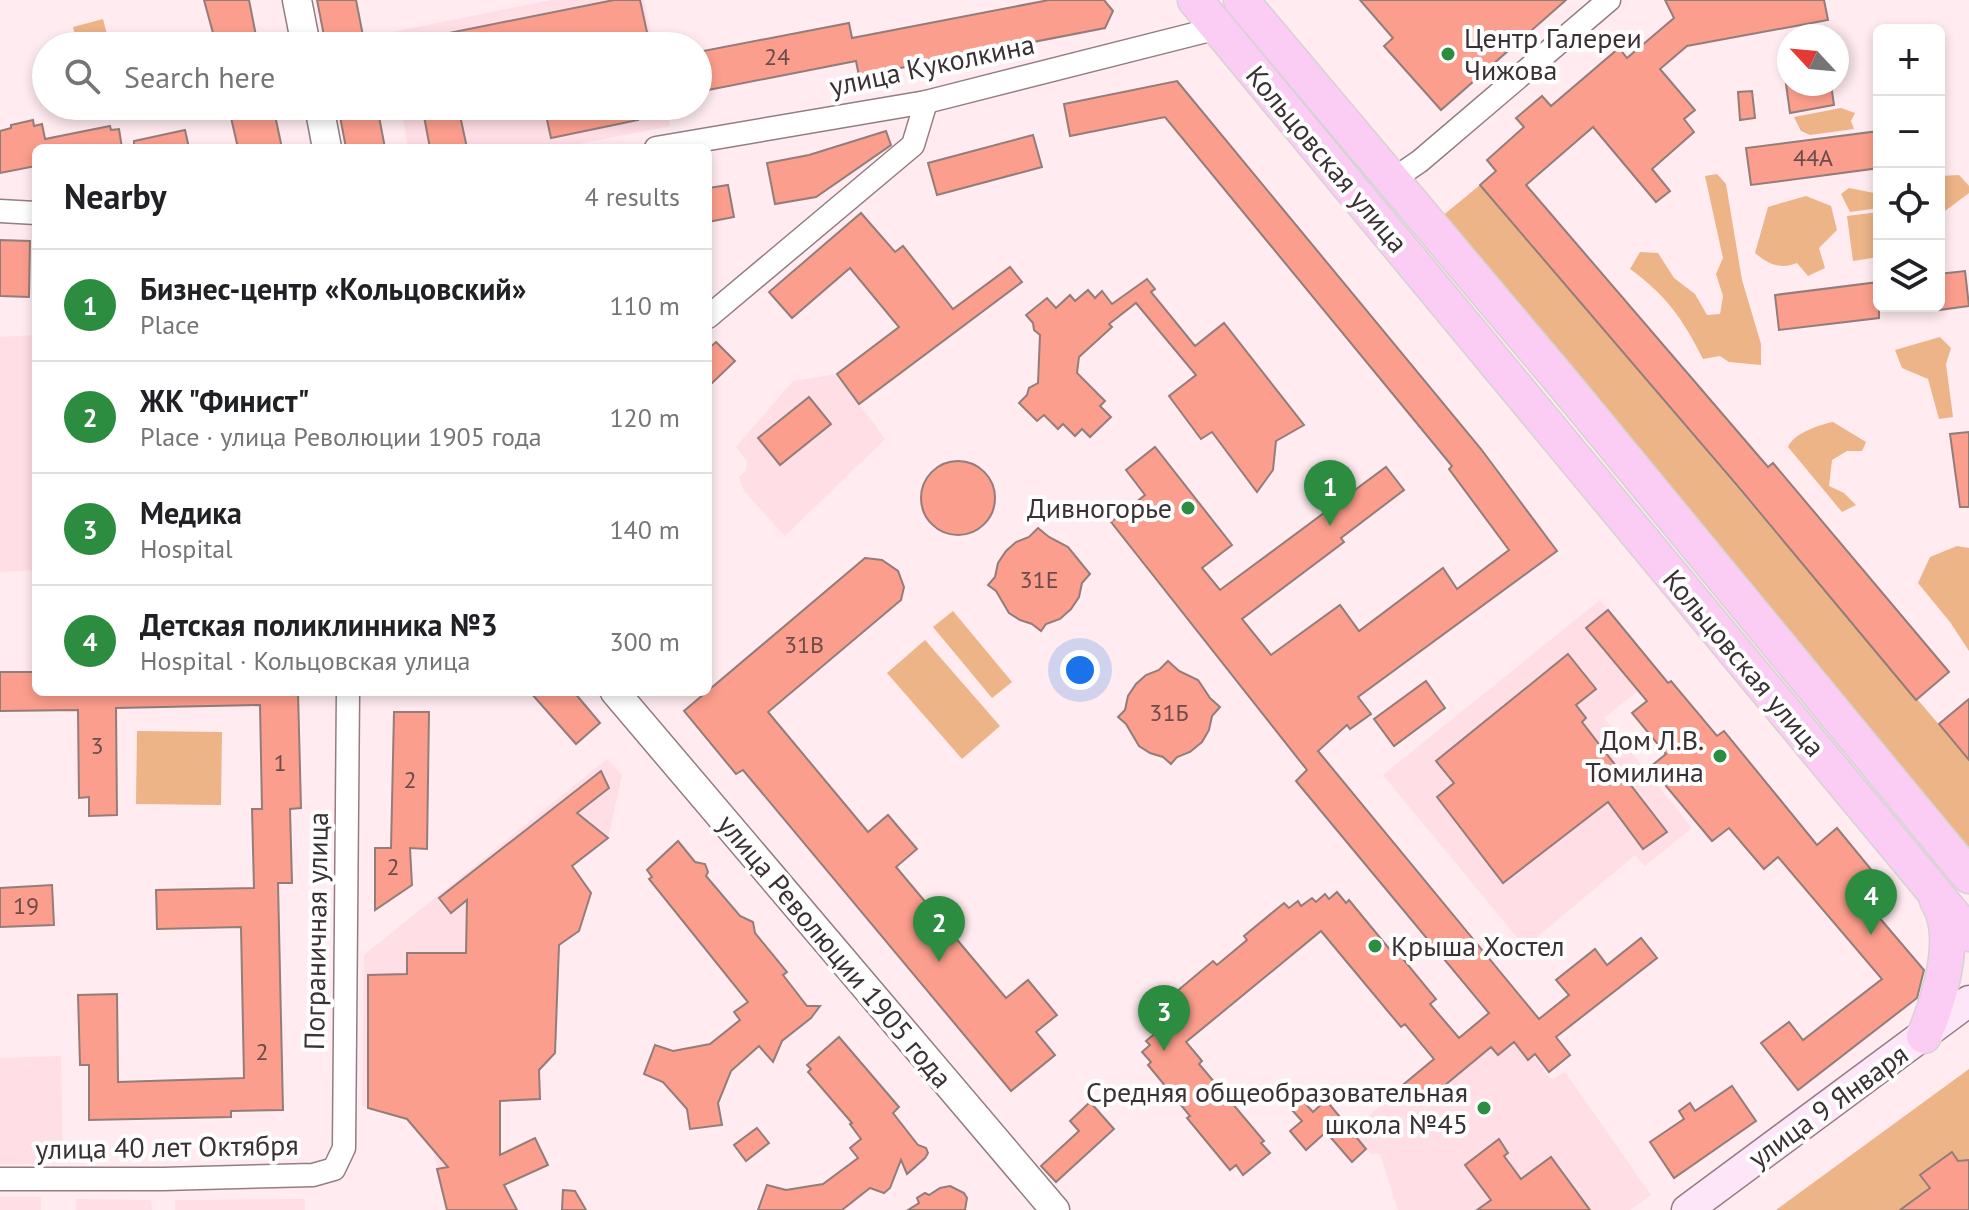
<!DOCTYPE html>
<html lang="en">
<head>
<meta charset="utf-8">
<style>
  :root { --surface:#fff; --page:#f6f6f6; --text:#202124; --muted:#757577; --line:#e0e0e0; --accent:#2c8d41 }
  body { margin:0; font-family:"PT Sans",sans-serif; background:var(--page); color:var(--text) }
  .controls { position:absolute; right:24px; top:24px; display:grid; overflow:hidden; border-radius:12px; box-shadow:0 4px 12px #0003 }
  .controls button { width:72px; height:72px; display:grid; place-items:center; padding:0; border:0; border-bottom:2px solid var(--line); background:var(--surface); color:var(--text); font:40px sans-serif }
  .compass { position:absolute; left:1777px; top:24px; width:72px; height:72px; border-radius:50%; background:var(--surface); box-shadow:0 4px 12px #0003; rotate:296deg }
  .you { position:absolute; left:1080px; top:670px; width:28px; height:28px; margin:-20px; border:6px solid #fff; border-radius:50%; background:#1a73e8; box-shadow:0 0 0 12px #1a73e833 }
  .badge { display:grid; place-items:center; width:52px; height:52px; border-radius:50%; background:var(--accent); color:#fff; font-size:26px; font-weight:700 }
  .pin { position:absolute; translate:-50% -66px; filter:drop-shadow(0 2px 4px #0008) }
  .pin::after { content:''; position:absolute; top:42px; width:28px; height:24px; background:inherit; clip-path:polygon(0 0,100% 0,50% 100%) }
  .list { margin:0; padding:0; list-style:none }
  h2 { display:flex; justify-content:space-between; align-items:center; height:104px; margin:0; padding:0 32px; font-size:34px }
  h2 small { font-size:26px; font-weight:400; color:var(--muted) }
  .list li { display:grid; grid-template-columns:52px 1fr auto; gap:24px; align-items:center; box-sizing:border-box; height:112px; padding:0 32px; border-top:2px solid var(--line) }
  .list b { display:block; font-size:30px; white-space:nowrap }
  .list p { margin:0; font-size:26px; white-space:nowrap; color:var(--muted) }
  .list em { font-size:26px; font-style:normal; color:var(--muted) }
  .icon { flex:none; width:44px; height:44px; fill:none; stroke:currentColor; stroke-width:2; stroke-linecap:round; stroke-linejoin:round }
  .map { position:relative; flex:none; width:1969px; height:1210px; overflow:hidden }
  .search { position:absolute; background:var(--surface); box-shadow:0 4px 12px #0003; left:32px; top:32px; width:680px; height:88px; display:flex; align-items:center; gap:20px; box-sizing:border-box; padding:0 28px; border-radius:44px; color:var(--muted); font-size:30px }
  .panel { position:absolute; background:var(--surface); box-shadow:0 4px 12px #0003; left:32px; top:144px; width:680px; height:552px; border-radius:12px }
  .map>svg:first-child { display:block }
  .built { fill:#ffdee6 }
  .green { fill:#ecb487 }
  .building { fill:#fc9e8d; stroke:#937d79; stroke-width:2 }
  .lines { fill:none; stroke-linecap:round; stroke-linejoin:round }
  .minor-casing { stroke:#937d82; stroke-width:25 }
  .tertiary-casing { stroke:#937d82; stroke-width:31 }
  .secondary-casing { stroke:#937d82; stroke-width:33 }
  .primary-casing { stroke:#d4d2d2; stroke-width:37 }
  .minor { stroke:#fff; stroke-width:22 }
  .tertiary { stroke:#fff; stroke-width:28 }
  .secondary { stroke:#fee6f9; stroke-width:30 }
  .primary { stroke:#fccdf4; stroke-width:34 }
  .poi-dot { fill:#2c8d41; stroke:#fefefe; stroke-width:3 }
  .labels { text-anchor:middle; stroke-width:8; stroke-linejoin:round; paint-order:stroke }
  .number-label { font-size:24px; fill:#6b4c4a }
  .poi-label { font-size:28px; fill:#3b3134; stroke:#fefefe; text-anchor:end }
  .street-label { font-size:28px; fill:#3b3134; stroke:#fefefe }
</style>
</head>
<body>
<div class="map">
<svg width="1969" height="1210" viewBox="0 0 1969 1210">
  <rect width="100%" height="100%" fill="#ffebf0"/>
  <g class="built">
    <path d="M551 0H644L654 46H390L388 33Z"/>
    <path d="M401 106H666L670 126 559 148H408Z"/>
    <path d="M36 335V570L0 572V337Z"/>
    <path d="M837 374 885 439 785 536 744 491 739 477 746 471 747 461 736 447 793 381Z"/>
    <path d="M1600 600 1660 673 1604 718 1692 828 1645 866 1635 855 1525 947 1383 775Z"/>
    <path d="M607 759 622 775 608 838 485 933 491 1157 517 1210H447L433 1150 407 1120 362 1106 364 955Z"/>
    <path d="M1489 1013 1528 1059 1533 1056 1552 1080 1565 1072 1651 1195 1630 1210H1398L1380 1154H1370L1351 1132 1404 1084Z"/>
    <path d="M61 1056 63 1163 0 1164V1058Z"/>
    <rect x="0" y="1197" width="41" height="13"/>
    <path d="M76 1199 151 1200 152 1210H76Z"/>
    <path d="M305 1199V1210H175V1200Z"/>
  </g>
  <g class="green">
    <path d="M103 19 110 46H78L73 27Z"/>
    <path d="M1841 108 1855 113 1851 121 1854 129 1810 135 1801 131 1794 117Z"/>
    <path d="M1717 174 1726 184 1742 280 1761 344V365L1729 362 1720 356 1703 359C1683 319 1666 295 1630 269L1640 252 1658 253 1674 278 1695 294 1707 315 1720 314 1723 296 1716 274 1723 258 1705 176Z"/>
    <path d="M1959 175 1969 186V193L1945 211 1939 207V176Z"/>
    <path d="M1480 185 1969 760V847L1441 217Z"/>
    <path d="M1849 188 1879 194V208L1850 212 1841 194Z"/>
    <path d="M1806 196 1831 206 1837 230 1819 248 1825 268 1808 276 1797 263C1780 270 1768 264 1755 253L1768 207Z"/>
    <path d="M1879 212V257L1853 261 1847 216Z"/>
    <path d="M1940 337 1951 348 1946 364 1953 417 1939 419 1928 379 1902 368 1895 350Z"/>
    <path d="M1833 422 1866 442 1862 451H1847L1832 460 1829 486 1844 493 1856 505 1842 512 1788 447C1794 433 1819 425 1833 422Z"/>
    <path d="M1957 546 1969 548V651L1950 622 1918 583 1930 557Z"/>
    <path d="M953 611 1012 682 992 698 933 627Z"/>
    <path d="M925 640 1000 726 962 759 887 673Z"/>
    <path d="M137 731 222 732 221 805 136 804Z"/>
    <path d="M1969 1069V1210H1776Z"/>
  </g>
  <g class="building">
    <path d="M204 0H249L258 46 216 44Z"/>
    <path d="M317 0H356L365 46H326Z"/>
    <path d="M614 0H640L650 46H420L419 39Z"/>
    <path d="M1049 0H1104L1113 11 1105 28 859 76 856 61 698 92V52L849 23 852 38Z"/>
    <path d="M1360 0H1566L1441 110 1384 46 1393 38Z"/>
    <path d="M1665 0H1824L1828 20 1687 46 1660 69 1695 110 1684 119 1694 132 1652 169 1670 191 1656 202 1593 127 1526 185 1768 467 1773 463 1949 672 1916 700 1741 490 1480 185 1496 171 1487 160 1524 127 1516 118 1542 96 1551 106 1619 48 1627 58 1674 18Z"/>
    <path d="M1177 81 1481 449 1557 551 1358 697 1371 714 1350 729 1347 725 1318 751 1539 1019 1569 995 1556 980 1595 949 1607 965 1641 938 1657 958 1556 1037 1570 1055 1549 1072 1535 1054 1528 1060 1514 1042 1498 1055 1491 1047 1421 1105 1404 1084 1434 1059 1405 1024 1401 1027 1321 931 1186 1042 1202 1061 1199 1064 1264 1141 1261 1143 1270 1153 1243 1175 1236 1165 1230 1170 1187 1118 1190 1116 1148 1065 1151 1062 1142 1052 1150 1045 1146 1041 1166 1024 1159 1015 1169 1007 1164 1002 1213 961 1217 965 1247 940 1244 936 1284 903 1289 908 1298 901 1301 906 1312 898 1316 902 1325 894 1329 899 1337 892 1346 903 1349 900 1391 951 1394 948 1436 999 1430 1004 1459 1038 1489 1013 1296 781 1307 770 1111 522 1145 495 1126 470 1155 447 1232 545 1202 568 1220 590 1386 467 1404 490 1341 538 1344 542 1242 619 1271 655 1340 605 1359 631 1443 568 1457 589 1509 550 1449 469 1452 466 1165 117 1070 136 1064 104Z"/>
    <path d="M1786 84H1831L1834 105 1790 113Z"/>
    <path d="M1752 91 1755 118 1740 120 1738 92Z"/>
    <path d="M242 106H273L282 148H238L229 109Z"/>
    <path d="M338 106H377L385 148H346Z"/>
    <path d="M422 106H458L467 148H430Z"/>
    <path d="M544 106H635L638 120 551 138Z"/>
    <path d="M33 120 34 126 42 124 45 139 110 126 111 130 119 129 122 148H36V166L0 173V131L11 128V125Z"/>
    <path d="M185 130 189 148H134V141Z"/>
    <path d="M886 131 891 145 816 197 775 204 767 163 809 155Z"/>
    <path d="M1879 131V168L1751 185 1746 148Z"/>
    <path d="M1033 135 1042 167 937 195 928 163Z"/>
    <path d="M728 185 734 217 708 222V188Z"/>
    <path d="M861 213 895 252 903 246 953 309 1010 267 1022 282 859 404 837 374 899 327 850 268 792 318 769 292Z"/>
    <path d="M0 240 30 241 29 297 0 296Z"/>
    <path d="M1965 271 1969 306 1939 310V274Z"/>
    <path d="M1147 279 1155 289 1151 292 1195 346 1224 323 1304 425 1276 441 1273 470 1257 492 1212 432 1201 439 1169 396 1196 375 1136 303 1109 324 1112 327 1079 357 1077 373 1105 401 1100 406 1111 417 1090 437 1082 429 1075 436 1063 424 1058 429 1044 415 1037 421 1019 403 1027 395 1029 388 1038 383 1040 335 1034 330 1033 323 1026 315 1047 298 1056 308 1070 295 1075 301 1088 290 1095 298 1102 291 1112 304Z"/>
    <path d="M1879 282V318L1779 330 1775 295Z"/>
    <path d="M716 342 735 361 708 387V349Z"/>
    <path d="M809 397 831 424 780 465 758 438Z"/>
    <path d="M1969 432V507H1960L1950 434Z"/>
    <circle cx="958" cy="498" r="37"/>
    <path d="M1038 528 1049 537 1068 547 1090 574 1082 583 1079 597 1071 609 1060 619 1046 624 1041 631 1032 624 1020 620 1009 613 996 591 988 585 995 577 998 563 1006 551 1016 542 1029 537Z"/>
    <path d="M865 558 882 560 898 571 904 587 901 600 768 712 868 832 888 815 917 849 896 867 1006 998 1028 980 1057 1015 1036 1032 1055 1055 1011 1091 743 770 736 774 684 711Z"/>
    <path d="M1608 610 1668 683 1671 681 1717 736 1724 731 1817 845 1837 828 1879 879 1860 895 1924 970 1917 998 1798 1090 1761 1043 1789 1022 1803 1040 1882 979 1778 857 1764 869 1729 828 1712 841 1650 767 1666 754 1632 713 1647 701 1586 628Z"/>
    <path d="M1568 654 1596 689 1576 705 1586 718 1582 722 1667 832 1643 849 1608 802 1503 883 1437 797 1454 783 1436 761Z"/>
    <path d="M1168 661 1179 671 1198 680 1210 698 1220 707 1212 716 1209 730 1202 742 1190 752 1177 757 1171 764 1163 757 1150 753 1139 746 1126 724 1118 717 1125 710 1128 696 1136 684 1146 675 1159 670Z"/>
    <path d="M0 672H36V692H298L301 808 290 809 292 883H278L283 1110 231 1111V1117L89 1120V1065H80L78 995 117 994 118 1082 244 1078 241 927 157 929 156 890 254 888 252 809H262L260 705 116 708 117 815 89 816V797L79 798 78 710 0 711Z"/>
    <path d="M1426 681 1445 708 1394 746 1374 719Z"/>
    <path d="M530 692H574L600 723 576 744Z"/>
    <path d="M1969 699V760L1939 724Z"/>
    <path d="M394 712H429L427 849 410 848 412 885 375 910V848H391Z"/>
    <path d="M601 771 609 788 577 813 608 838 572 866 591 893 579 931 559 945 555 1053 539 1070 540 1099 500 1101V1155L535 1138 548 1165 504 1185 517 1210H447L437 1169 448 1167 407 1119 368 1108V975L407 974V953H466L467 900 451 913 439 898Z"/>
    <path d="M678 841 695 862 705 864 708 872 706 876 740 916 753 922 755 933 787 972 783 975 807 1006H820L811 1018 782 1041 773 1062 759 1046 731 1071 718 1103 722 1125 690 1129 687 1109 663 1082 644 1074 655 1045 673 1051 710 1044 740 1020 734 1012 748 1002 649 879 652 877 647 870Z"/>
    <path d="M52 885 54 925 0 927V888Z"/>
    <path d="M839 1037 899 1107 893 1113 918 1145 926 1148 928 1153 925 1158 907 1174 901 1160 890 1188 884 1193 870 1188 842 1210H758L767 1185 786 1190 823 1184 858 1158 850 1148 861 1139 850 1124 852 1123 808 1072 811 1069 807 1065Z"/>
    <path d="M1732 1086 1756 1121 1674 1178 1650 1142 1684 1119 1679 1111 1690 1103 1695 1111Z"/>
    <path d="M1301 1099 1313 1112 1326 1100 1366 1149 1352 1162 1326 1132 1306 1150 1290 1131 1302 1121 1291 1109Z"/>
    <path d="M1090 1102 1114 1129 1056 1182 1041 1166 1079 1131 1070 1121Z"/>
    <path d="M757 1128 769 1143 746 1161 734 1145Z"/>
    <path d="M1499 1139 1508 1153 1504 1156 1521 1179 1551 1157 1590 1210H1477L1491 1200 1465 1165Z"/>
    <path d="M1952 1152 1958 1161 1969 1160V1210H1900L1930 1188 1920 1175Z"/>
    <path d="M950 1186 964 1193 967 1198 965 1210H908L919 1203 917 1198 925 1193 929 1195 940 1188Z"/>
    <path d="M563 1190 575 1191 586 1210H562Z"/>
  </g>
  <g class="lines">
    <defs>
      <g id="minor">
        <path d="M656 148 926 102 1218 28"/>
        <path d="M1391 181 1420 161 1609 0"/>
        <path d="M0 211 36 213"/>
        <path d="M708 317 913 145 926 102"/>
        <path d="M0 1179H163L313 1175 334 1169 344 1148 348 692"/>
      </g>
      <g id="tertiary">
        <path d="M297 0 306 46"/>
        <path d="M319 106 327 148"/>
        <path d="M615 692 1055 1210"/>
      </g>
      <path id="secondary" d="M1687 1210 1969 1001"/>
      <g id="primary">
        <path d="M1195 0 1969 934"/>
        <path d="M1241 0 1563 383 1969 876"/>
        <path d="M1924 1036C1939 1000 1960 936 1937 900"/>
      </g>
    </defs>
    <use href="#minor" class="minor-casing"/>
    <use href="#tertiary" class="tertiary-casing"/>
    <use href="#secondary" class="secondary-casing"/>
    <use href="#primary" class="primary-casing"/>
    <use href="#minor" class="minor"/>
    <use href="#tertiary" class="tertiary"/>
    <use href="#secondary" class="secondary"/>
    <use href="#primary" class="primary"/>
  </g>
  <g class="poi-dot">
    <circle cx="1448" cy="54" r="8"/>
    <circle cx="1188" cy="508" r="8"/>
    <circle cx="1720" cy="756" r="8"/>
    <circle cx="1375" cy="946" r="8"/>
    <circle cx="1484" cy="1108" r="8"/>
  </g>
  <g class="labels">
    <g class="number-label">
      <text x="777" y="65">24</text>
      <text x="1813" y="166">44А</text>
      <text x="1039" y="588">31Е</text>
      <text x="804" y="653">31В</text>
      <text x="1169" y="721">31Б</text>
      <text x="97" y="754">3</text>
      <text x="280" y="771">1</text>
      <text x="410" y="788">2</text>
      <text x="393" y="875">2</text>
      <text x="26" y="914">19</text>
      <text x="262" y="1060">2</text>
    </g>
    <g class="poi-label">
      <text x="1464" y="48" text-anchor="start">Центр Галереи<tspan x="1464" dy="32">Чижова</tspan></text>
      <text x="1172" y="518">Дивногорье</text>
      <text x="1704" y="750">Дом Л.В.<tspan x="1704" dy="32">Томилина</tspan></text>
      <text x="1391" y="956" text-anchor="start">Крыша Хостел</text>
      <text x="1468" y="1102">Средняя общеобразовательная<tspan x="1468" dy="32">школа №45</tspan></text>
    </g>
    <g class="street-label">
      <text transform="translate(932 65) rotate(-12)" y="10">улица Куколкина</text>
      <text transform="translate(1327 159) rotate(50)" y="10">Кольцовская улица</text>
      <text transform="translate(1744 663) rotate(50)" y="10">Кольцовская улица</text>
      <text transform="translate(316 931) rotate(-89)" y="10">Пограничная улица</text>
      <text transform="translate(835 951) rotate(50)" y="10">улица Революции 1905 года</text>
      <text transform="translate(1828 1106) rotate(-36)" y="10">улица 9 Января</text>
      <text transform="translate(167 1147) rotate(-1)" y="10">улица 40 лет Октября</text>
    </g>
  </g>
</svg>
<div class="controls">
<button>+</button>
<button>−</button>
<button><svg class="icon" aria-label="locate" viewBox="0 0 24 24"><circle cx="12" cy="12" r="6"/><path d="M12 2v4M12 18v4M2 12h4M18 12h4"/></svg></button>
<button><svg class="icon" aria-label="layers" viewBox="0 0 24 24"><path d="M12 4l9 5-9 5-9-5zM3 14l9 5 9-5"/></svg></button>
</div>
<svg class="compass" viewBox="-18 -18 36 36"><path d="M0-13l5 13h-10z" fill="#e53935"/><path d="M0 13l5-13h-10z" fill="#757577"/></svg>
<div class="you"></div>
<div class="pin badge" style="left:1330px;top:526px">1</div>
<div class="pin badge" style="left:939px;top:962px">2</div>
<div class="pin badge" style="left:1164px;top:1051px">3</div>
<div class="pin badge" style="left:1871px;top:935px">4</div>
<div class="search"><svg class="icon" aria-label="search" viewBox="0 0 24 24"><circle cx="10" cy="10" r="6"/><path d="M15 15l6 6"/></svg>Search here</div>
<section class="panel">
<h2>Nearby<small>4 results</small></h2>
<ul class="list">
<li><span class="badge">1</span><div><b>Бизнес-центр «Кольцовский»</b><p>Place</p></div><em>110 m</em></li>
<li><span class="badge">2</span><div><b>ЖК &quot;Финист&quot;</b><p>Place · улица Революции 1905 года</p></div><em>120 m</em></li>
<li><span class="badge">3</span><div><b>Медика</b><p>Hospital</p></div><em>140 m</em></li>
<li><span class="badge">4</span><div><b>Детская поликлинника №3</b><p>Hospital · Кольцовская улица</p></div><em>300 m</em></li>
</ul>
</section>
</div>
</body>
</html>
